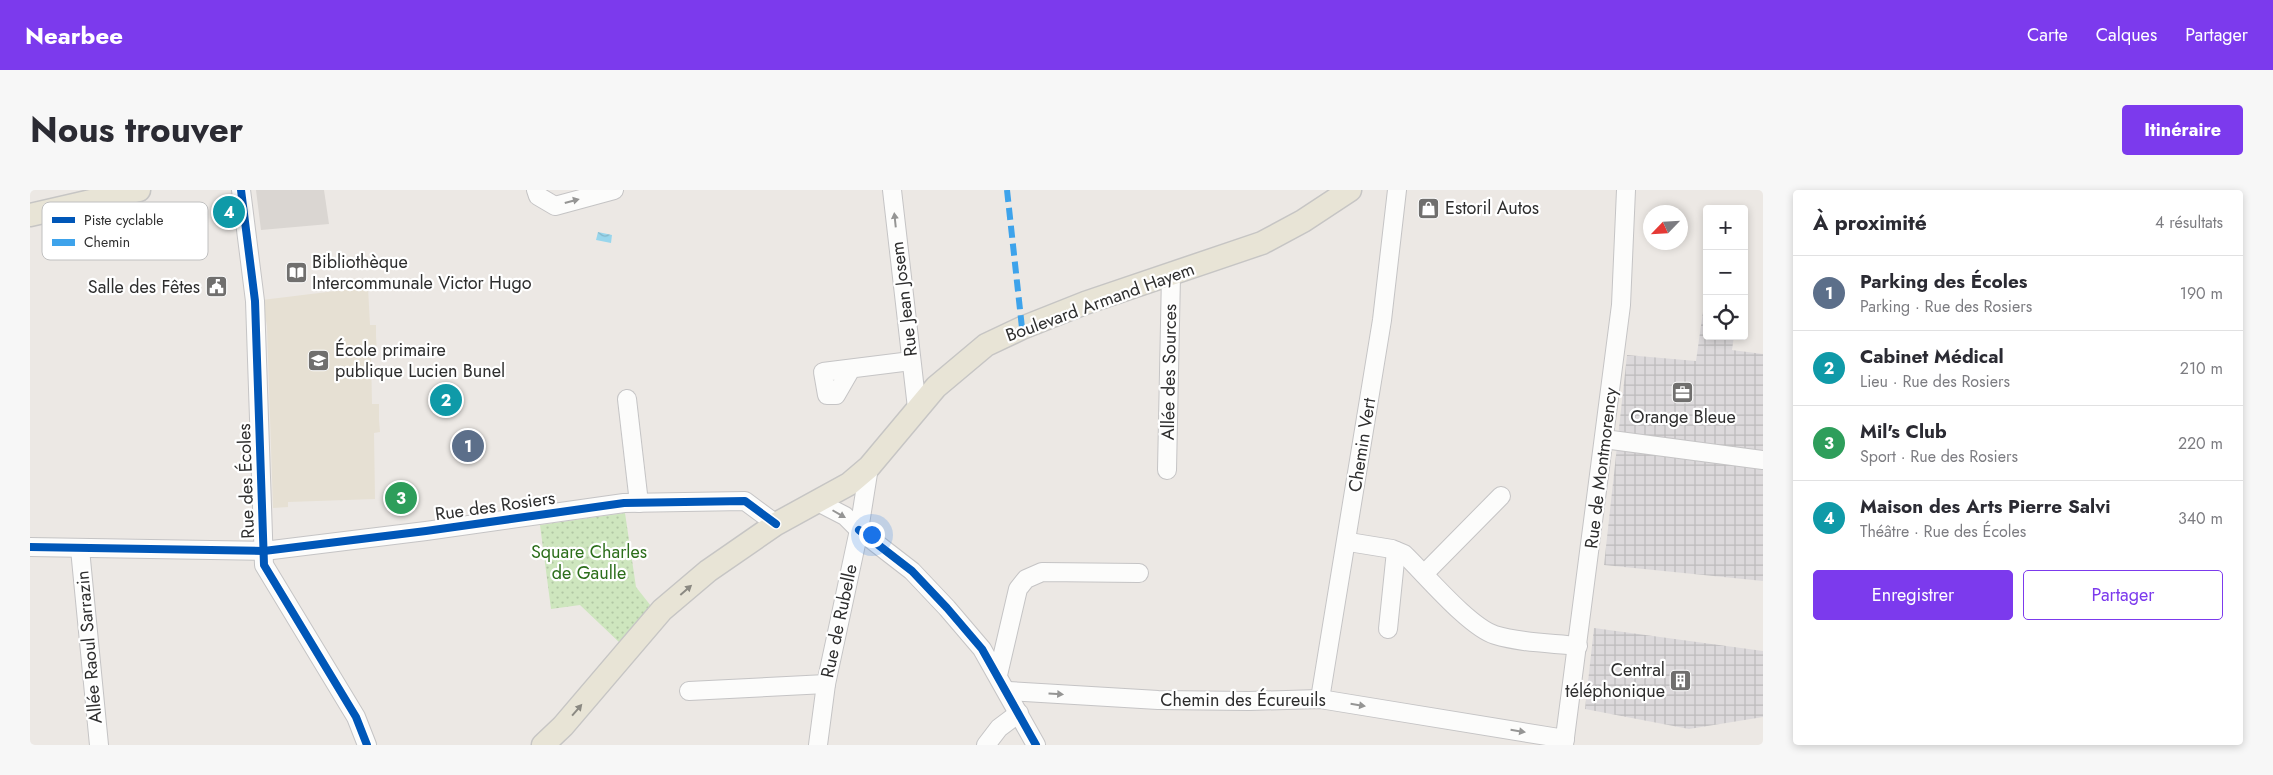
<!DOCTYPE html>
<html lang="fr">
<head>
<meta charset="utf-8">
<style>
  :root { --surface:#fff; --page:#f7f7f7; --text:#2b2b33; --muted:#7c7c81; --line:#e1e1e2; --accent:#7c3aed }
  body { margin:0; font-family:Jost,sans-serif; background:var(--page); color:var(--text) }
  .controls { position:absolute; right:15px; top:15px; display:grid; overflow:hidden; border-radius:5px; box-shadow:0 2px 8px #0003 }
  .controls button { width:45px; height:45px; display:grid; place-items:center; padding:0; border:0; border-bottom:1px solid var(--line); background:var(--surface); color:var(--text); font:25px sans-serif }
  .compass { position:absolute; left:1613px; top:15px; width:45px; height:45px; border-radius:50%; background:var(--surface); box-shadow:0 2px 8px #0003; rotate:245deg }
  .you { position:absolute; left:841px; top:344px; width:18px; height:18px; margin:-12px; border:4px solid #fff; border-radius:50%; background:#1a73e8; box-shadow:0 0 0 8px #1a73e833 }
  .badge { display:grid; place-items:center; width:32px; height:32px; border-radius:50%; background:var(--accent); color:#fff; font-size:16px; font-weight:700 }
  .pin { position:absolute; translate:-50% -50%; border:2px solid #fff; box-shadow:0 1px 5px #0006 }
  .list { margin:0; padding:0; list-style:none }
  h2 { display:flex; justify-content:space-between; align-items:center; height:65px; margin:0; padding:0 20px; font-size:21px }
  h2 small { font-size:16px; font-weight:400; color:var(--muted) }
  .list li { display:grid; grid-template-columns:32px 1fr auto; gap:15px; align-items:center; box-sizing:border-box; height:75px; padding:0 20px; border-top:1px solid var(--line) }
  .list b { display:block; font-size:19px; white-space:nowrap }
  .list p { margin:0; font-size:16px; white-space:nowrap; color:var(--muted) }
  .list em { font-size:16px; font-style:normal; color:var(--muted) }
  .actions { display:flex; gap:10px; padding:15px 20px }
  .actions a { flex:1; padding:11px 0; border:1px solid var(--accent); border-radius:5px; text-align:center; font-size:18px; color:var(--accent) }
  .actions .main { background:var(--accent); color:#fff }
  .icon { flex:none; width:28px; height:28px; fill:none; stroke:currentColor; stroke-width:2; stroke-linecap:round; stroke-linejoin:round }
  .map { position:relative; flex:none; width:1733px; height:555px; overflow:hidden; border-radius:5px }
  header { display:flex; align-items:center; gap:30px; box-sizing:border-box; height:70px; padding:0 25px; background:var(--accent); color:#fff }
  header strong { font-size:24px }
  nav { display:flex; gap:28px; margin-inline-start:auto; font-size:18px }
  .intro { display:flex; align-items:center; justify-content:space-between; box-sizing:border-box; height:120px; padding:0 30px }
  h1 { margin:0; font-size:35px }
  .button { padding:12px 22px; border-radius:5px; background:var(--accent); color:#fff; font-size:18px; font-weight:700 }
  main { display:flex; gap:30px; padding:0 30px }
  aside { flex:1; background:var(--surface); border-radius:5px; box-shadow:0 2px 8px #0003 }
  .map>svg:first-child { display:block }
  .industrial { fill:url(#industrial-grid) }
  .education { fill:#e6e0d3 }
  .grass { fill:url(#grass-dots) }
  .plaza { fill:#dad6d2 }
  .water { fill:url(#water-waves) }
  .lines { fill:none; stroke-linecap:round; stroke-linejoin:round }
  .minor-casing { stroke:#c5c4c5; stroke-width:20 }
  .major-casing { stroke:#c6c5c4; stroke-width:25 }
  .minor { stroke:#fcfcfb; stroke-width:18 }
  .major { stroke:#e8e4d6; stroke-width:22 }
  .quiet { stroke:#3ea3eb; stroke-width:6; stroke-dasharray:12 6; stroke-linecap:butt }
  .cycleway-casing { stroke:#fff; stroke-width:11 }
  .cycleway { stroke:#0057b8; stroke-width:8 }
  .oneway { fill:#959594 }
  .oneway2 { fill:#8b8982 }
  .labels { text-anchor:middle; stroke-width:4.5; stroke-linejoin:round; paint-order:stroke }
  .poi-label { font-size:18px; fill:#2e2e2e; stroke:#fff; text-anchor:start }
  .street-label { font-size:18px; fill:#2e2e2e; stroke:#fff }
  .park-label { font-size:18px; fill:#2c6e1b; stroke:#fff }
  .key { fill:#fff; stroke:#c0c0c0; stroke-width:1 }
  .key-label { font-size:14px; fill:#2e2e2e }
</style>
</head>
<body>
<header>
<strong>Nearbee</strong>
<nav><a>Carte</a><a>Calques</a><a>Partager</a></nav>
</header>
<div class="intro"><h1>Nous trouver</h1><a class="button">Itinéraire</a></div>
<main>
<div class="map">
<svg width="1733" height="555" viewBox="0 0 1733 555">
  <defs>
    <pattern id="industrial-grid" width="8" height="8" patternUnits="userSpaceOnUse" patternTransform="scale(1.25)"><rect width="8" height="8" fill="#dcd9db"/><path d="M0 4h8M4 0v8" fill="none" stroke="#bdbbbc"/></pattern>
    <pattern id="grass-dots" width="8" height="8" patternUnits="userSpaceOnUse" patternTransform="scale(1.25)"><rect width="8" height="8" fill="#cee6be"/><path d="M2 2h.1M6 6h.1" fill="none" stroke="#b1c6a4" stroke-width="1.8" stroke-linecap="round"/></pattern>
    <pattern id="water-waves" width="16" height="10" patternUnits="userSpaceOnUse" patternTransform="scale(1.25)"><rect width="16" height="10" fill="#99d6ec"/><path d="M0 5q4-4 8 0t8 0" fill="none" stroke="#84b8cb"/></pattern>
  </defs>
  <rect width="100%" height="100%" fill="#ece8e4"/>
  <g class="industrial">
    <path d="M1677 93V146H1704L1702 160 1733 164V391L1574 375 1597 165 1666 171Z"/>
    <path d="M1564 438 1733 461V527L1659 539 1555 519Z"/>
  </g>
  <path class="education" d="M338 97 340 135H346V146L347 163H341L342 214H349V230L350 242 344 243 345 309 258 312V317L243 318 237 136 232 110Z"/>
  <path class="grass" d="M595 323 606 397 621 416 590 453 550 415 521 419 510 335Z"/>
  <path class="plaza" d="M226 0H294L299 34 231 40Z"/>
  <path class="water" d="M568 42 582 45 581 53 566 50Z"/>
  <g class="lines">
    <defs>
      <g id="minor">
        <path d="M211 0 225 111 234 375 326 527 337 555"/>
        <path d="M506 0 508 6 525 16 584 0"/>
        <path d="M862 0 887 218"/>
        <path d="M821 179 806 205H797L793 182 881 171"/>
        <path d="M597 209 609 313"/>
        <path d="M1574 249 1733 270"/>
        <path d="M1137 280 1141 85"/>
        <path d="M786 311 815 326 829 340 882 381 917 418 952 459 1006 555"/>
        <path d="M1325 353 1362 359 1374 364C1395 384 1439 437 1465 445 1491 453 1521 453 1548 456"/>
        <path d="M0 357 234 361 396 341 594 313 715 311 746 334"/>
        <path d="M50 359 69 555"/>
        <path d="M1394 384 1471 306"/>
        <path d="M1358 439 1366 361"/>
        <path d="M968 485 988 399 996 389 1012 382 1109 383"/>
        <path d="M659 501 796 494"/>
        <path d="M978 501 1128 510 1219 511 1290 509 1535 549"/>
        <path d="M1290 509 1352 130 1367 0"/>
        <path d="M788 555 796 494 829 340 839 277"/>
        <path d="M956 555 969 538 989 523"/>
        <path d="M1534 555 1591 115 1596 0"/>
      </g>
      <g id="major">
        <path d="M0 25 109 0"/>
        <path d="M513 555 533 536 632 420 678 381 746 334 819 294 839 277 906 197 956 155 992 138 1055 113 1232 53 1273 31 1320 0"/>
      </g>
    </defs>
    <use href="#minor" class="minor-casing"/>
    <use href="#major" class="major-casing"/>
    <use href="#minor" class="minor"/>
    <use href="#major" class="major"/>
    <path class="quiet" d="M977 0 992 138"/>
    <defs>
      <g id="cycleway">
        <path d="M211 0 225 111 234 375 326 527 337 555"/>
        <path d="M829 340 882 381 917 418 952 459 1006 555"/>
        <path d="M0 357 234 361 396 341 594 313 715 311 746 334"/>
      </g>
    </defs>
    <use href="#cycleway" class="cycleway-casing"/>
    <use href="#cycleway" class="cycleway"/>
  </g>
  <defs><path id="oneway-solid" d="M-6-.8H1V-3.2L6.5 0L1 3.2V.8H-6Z" transform="scale(1.25)"/></defs>
  <g class="oneway">
    <use href="#oneway-solid" transform="translate(542 11) rotate(-15)"/>
    <use href="#oneway-solid" transform="translate(865 30) rotate(-96)"/>
    <use href="#oneway-solid" transform="translate(809 324) rotate(30)"/>
    <use href="#oneway-solid" transform="translate(1026 504) rotate(4)"/>
    <use href="#oneway-solid" transform="translate(1328 515) rotate(9)"/>
    <use href="#oneway-solid" transform="translate(1488 541) rotate(9)"/>
  </g>
  <g class="oneway2">
    <use href="#oneway-solid" transform="translate(656 400) rotate(-41)"/>
    <use href="#oneway-solid" transform="translate(547 520) rotate(-49)"/>
  </g>
  <defs>
    <symbol id="shop-square" viewBox="-11 -11 22 22"><rect x="-9" y="-9" width="18" height="18" rx="4" fill="#706f6e" stroke="#fff"/><path d="M-5-2.5h2.3a2.7 3.5 0 0 1 5.4 0H5L5.5 6h-11ZM-1.5-2.5h3a1.5 2.3 0 0 0-3 0Z" fill="#fff"/></symbol>
    <symbol id="library-square" viewBox="-11 -11 22 22"><rect x="-9" y="-9" width="18" height="18" rx="4" fill="#706f6e" stroke="#fff"/><path d="M-6-4Q-3-5.5-.7-3.5V5Q-3 3-6 4ZM6-4Q3-5.5 .7-3.5V5Q3 3 6 4Z" fill="#fff"/></symbol>
    <symbol id="civic-square" viewBox="-11 -11 22 22"><rect x="-9" y="-9" width="18" height="18" rx="4" fill="#706f6e" stroke="#fff"/><path d="M-.6-6.5H3V-4.5H.6V-3L4-1V1h2V6H-6V1h2V-1L-.6-3ZM-1.2 2.5V6h2.4V2.5Z" fill="#fff"/></symbol>
    <symbol id="school-square" viewBox="-11 -11 22 22"><rect x="-9" y="-9" width="18" height="18" rx="4" fill="#706f6e" stroke="#fff"/><path d="M0-5L7-2L0 1L-7-2ZM-4 1L0 2.5L4 1V4Q0 6-4 4Z" fill="#fff"/></symbol>
    <symbol id="office-square" viewBox="-11 -11 22 22"><rect x="-9" y="-9" width="18" height="18" rx="4" fill="#706f6e" stroke="#fff"/><path d="M-6-3h4V-5.5h4V-3h4V5H-6ZM-1-4.5V-3h2v-1.5ZM-6 0V1H6V0Z" fill="#fff"/></symbol>
    <symbol id="building-square" viewBox="-11 -11 22 22"><rect x="-9" y="-9" width="18" height="18" rx="4" fill="#706f6e" stroke="#fff"/><path d="M-4-6H4V6H1V3H-1V6H-4ZM-2.5-4.3h1.7v1.8h-1.7ZM.8-4.3h1.7v1.8H.8ZM-2.5-1h1.7V.8h-1.7ZM.8-1h1.7V.8H.8Z" fill="#fff"/></symbol>
  </defs>
  <g fill-rule="evenodd">
    <use href="#shop-square" x="1386" y="6" width="25" height="25"/>
    <use href="#library-square" x="254" y="70" width="25" height="25"/>
    <use href="#civic-square" x="174" y="84" width="25" height="25"/>
    <use href="#school-square" x="276" y="158" width="25" height="25"/>
    <use href="#office-square" x="1640" y="190" width="25" height="25"/>
    <use href="#building-square" x="1638" y="478" width="25" height="25"/>
  </g>
  <g class="labels">
    <g class="poi-label">
      <text x="1415" y="24">Estoril Autos</text>
      <text x="282" y="78">Bibliothèque<tspan x="282" dy="21">Intercommunale Victor Hugo</tspan></text>
      <text x="170" y="103" text-anchor="end">Salle des Fêtes</text>
      <text x="305" y="166">École primaire<tspan x="305" dy="21">publique Lucien Bunel</tspan></text>
      <text x="1653" y="233" text-anchor="middle">Orange Bleue</text>
      <text x="1635" y="486" text-anchor="end">Central<tspan x="1635" dy="21">téléphonique</tspan></text>
    </g>
    <g class="street-label">
      <text transform="translate(874 109) rotate(-97)" y="6">Rue Jean Josem</text>
      <text transform="translate(1070 112) rotate(-20)" y="6">Boulevard Armand Hayem</text>
      <text transform="translate(1139 182) rotate(-89)" y="6">Allée des Sources</text>
      <text transform="translate(1332 255) rotate(-81)" y="6">Chemin Vert</text>
      <text transform="translate(1571 278) rotate(-83)" y="6">Rue de Montmorency</text>
      <text transform="translate(216 291) rotate(-92)" y="6">Rue des Écoles</text>
      <text transform="translate(465 316) rotate(-8)" y="6">Rue des Rosiers</text>
      <text transform="translate(809 431) rotate(-78)" y="6">Rue de Rubelle</text>
      <text transform="translate(59 457) rotate(-95)" y="6">Allée Raoul Sarrazin</text>
      <text x="1213" y="516">Chemin des Écureuils</text>
    </g>
    <g class="park-label">
      <text x="559" y="368">Square Charles<tspan x="559" dy="21">de Gaulle</tspan></text>
    </g>
  </g>
  <rect x="12" y="12" width="166" height="58" rx="8" class="key"/>
  <rect x="22" y="27" width="23" height="6" fill="#0057b8"/>
  <rect x="22" y="49" width="23" height="7" fill="#3ea3eb"/>
  <g class="key-label">
    <text x="54" y="35">Piste cyclable</text>
    <text x="54" y="57">Chemin</text>
  </g>
</svg>
<div class="controls">
<button>+</button>
<button>−</button>
<button><svg class="icon" aria-label="locate" viewBox="0 0 24 24"><circle cx="12" cy="12" r="6"/><path d="M12 2v4M12 18v4M2 12h4M18 12h4"/></svg></button>
</div>
<svg class="compass" viewBox="-18 -18 36 36"><path d="M0-13l5 13h-10z" fill="#e53935"/><path d="M0 13l5-13h-10z" fill="#7c7c81"/></svg>
<div class="you"></div>
<div class="pin badge" style="left:438px;top:256px;background:#5c6f8a">1</div>
<div class="pin badge" style="left:416px;top:210px;background:#0f9aa8">2</div>
<div class="pin badge" style="left:371px;top:308px;background:#2e9e5b">3</div>
<div class="pin badge" style="left:199px;top:22px;background:#0f9aa8">4</div>
</div>
<aside>
<h2>À proximité<small>4 résultats</small></h2>
<ul class="list">
<li><span class="badge" style="background:#5c6f8a">1</span><div><b>Parking des Écoles</b><p>Parking · Rue des Rosiers</p></div><em>190 m</em></li>
<li><span class="badge" style="background:#0f9aa8">2</span><div><b>Cabinet Médical</b><p>Lieu · Rue des Rosiers</p></div><em>210 m</em></li>
<li><span class="badge" style="background:#2e9e5b">3</span><div><b>Mil's Club</b><p>Sport · Rue des Rosiers</p></div><em>220 m</em></li>
<li><span class="badge" style="background:#0f9aa8">4</span><div><b>Maison des Arts Pierre Salvi</b><p>Théâtre · Rue des Écoles</p></div><em>340 m</em></li>
</ul>
<div class="actions"><a class="main">Enregistrer</a><a>Partager</a></div>
</aside>
</main>
</body>
</html>
